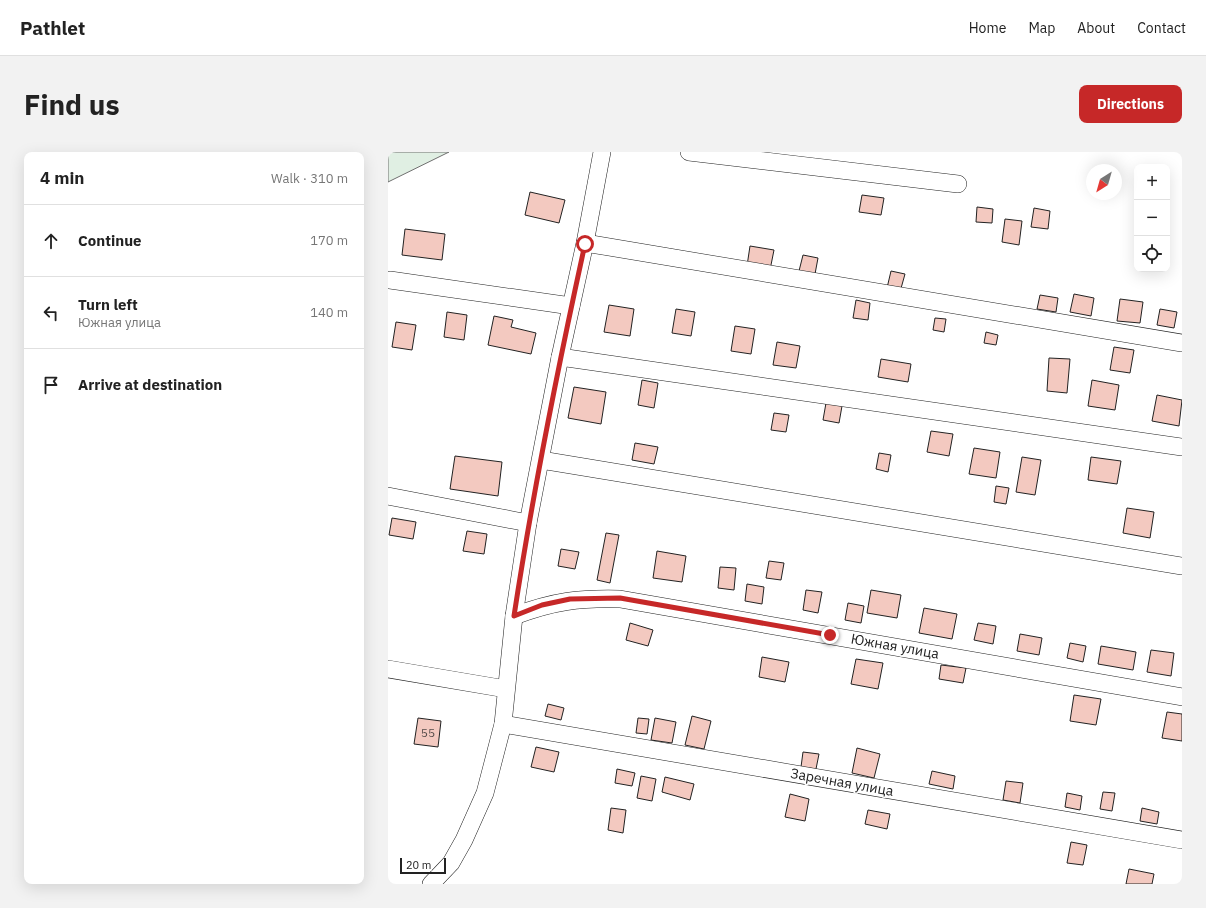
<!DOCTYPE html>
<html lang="en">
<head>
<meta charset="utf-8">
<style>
  :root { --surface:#fff; --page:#f2f2f2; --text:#222; --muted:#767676; --line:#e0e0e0; --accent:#c62828 }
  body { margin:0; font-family:"IBM Plex Sans",sans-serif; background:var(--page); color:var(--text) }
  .controls { position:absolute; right:12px; top:12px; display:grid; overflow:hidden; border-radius:8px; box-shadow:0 4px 16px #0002 }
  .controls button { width:36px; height:36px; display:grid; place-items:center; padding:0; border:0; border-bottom:1px solid var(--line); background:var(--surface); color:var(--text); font:20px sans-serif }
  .compass { position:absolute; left:698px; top:12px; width:36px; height:36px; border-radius:50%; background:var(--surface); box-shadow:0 4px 16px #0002; rotate:217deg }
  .scale { position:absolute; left:12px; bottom:10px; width:46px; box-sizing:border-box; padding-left:4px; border:2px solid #222; border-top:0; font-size:11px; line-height:14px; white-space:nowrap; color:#222; -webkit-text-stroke:3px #fff; paint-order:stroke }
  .stop { position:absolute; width:12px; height:12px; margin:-9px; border:3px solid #c62828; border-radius:50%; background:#fff }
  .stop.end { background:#c62828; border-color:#fff; box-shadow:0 1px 4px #0008 }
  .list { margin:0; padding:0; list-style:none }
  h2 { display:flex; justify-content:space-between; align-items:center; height:52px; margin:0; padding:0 16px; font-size:17px }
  h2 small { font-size:13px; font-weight:400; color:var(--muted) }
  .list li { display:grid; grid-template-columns:26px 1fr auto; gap:12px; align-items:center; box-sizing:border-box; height:72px; padding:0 16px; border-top:1px solid var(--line) }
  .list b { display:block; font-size:15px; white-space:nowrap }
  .list p { margin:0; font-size:13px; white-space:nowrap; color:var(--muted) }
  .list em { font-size:13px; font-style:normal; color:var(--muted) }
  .icon { flex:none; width:22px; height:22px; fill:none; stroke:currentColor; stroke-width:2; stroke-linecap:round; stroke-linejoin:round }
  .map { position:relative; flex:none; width:794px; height:732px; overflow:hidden; border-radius:8px }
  header { display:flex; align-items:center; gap:24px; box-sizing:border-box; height:56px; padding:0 20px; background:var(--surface); border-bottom:1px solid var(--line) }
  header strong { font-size:19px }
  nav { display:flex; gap:22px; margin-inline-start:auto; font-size:14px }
  .intro { display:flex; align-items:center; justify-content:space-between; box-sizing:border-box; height:96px; padding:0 24px }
  h1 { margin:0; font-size:28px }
  .button { padding:10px 18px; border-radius:8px; background:var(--accent); color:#fff; font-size:14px; font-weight:700 }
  main { display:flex; gap:24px; padding:0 24px }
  aside { flex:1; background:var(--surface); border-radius:8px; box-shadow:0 4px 16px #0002 }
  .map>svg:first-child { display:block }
  .green { fill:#e0efe3; stroke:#6f6f6f }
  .building { fill:#f3c9c0; stroke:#222 }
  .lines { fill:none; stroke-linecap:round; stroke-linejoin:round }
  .minor-casing { stroke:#222; stroke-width:18 }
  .minor { stroke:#fff; stroke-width:17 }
  .route { stroke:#c62828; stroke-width:5 }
  .labels { text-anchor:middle; stroke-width:3; stroke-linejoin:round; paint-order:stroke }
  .number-label { font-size:12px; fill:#564c4a }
  .street-label { font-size:14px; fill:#222; stroke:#fff }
</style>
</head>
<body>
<header>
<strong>Pathlet</strong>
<nav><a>Home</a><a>Map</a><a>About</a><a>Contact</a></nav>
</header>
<div class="intro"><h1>Find us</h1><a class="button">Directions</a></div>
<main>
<aside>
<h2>4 min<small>Walk · 310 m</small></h2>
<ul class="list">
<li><svg class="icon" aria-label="ahead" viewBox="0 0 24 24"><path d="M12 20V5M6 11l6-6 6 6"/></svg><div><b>Continue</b></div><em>170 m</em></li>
<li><svg class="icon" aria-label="left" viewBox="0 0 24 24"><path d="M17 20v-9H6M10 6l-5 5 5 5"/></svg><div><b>Turn left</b><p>Южная улица</p></div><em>140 m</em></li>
<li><svg class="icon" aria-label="arrive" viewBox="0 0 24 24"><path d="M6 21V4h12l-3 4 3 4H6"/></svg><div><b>Arrive at destination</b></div></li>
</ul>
</aside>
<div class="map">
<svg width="794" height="732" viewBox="0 0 794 732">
  <rect width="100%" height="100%" fill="#fff"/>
  <path class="green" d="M0 0H61L0 30Z"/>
  <g class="building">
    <path d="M142 40 177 48 171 71 137 63Z"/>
    <path d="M474 43 496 46 493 63 471 60Z"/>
    <path d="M589 55 605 57 604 71 588 70Z"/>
    <path d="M646 56 662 59 660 77 643 75Z"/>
    <path d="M617 67 634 69 631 93 614 90Z"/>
    <path d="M17 77 57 82 54 108 14 103Z"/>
    <path d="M362 94 386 98 382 118 359 114Z"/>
    <path d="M415 103 430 106 427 122 411 119Z"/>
    <path d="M503 119 517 122 512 140 499 136Z"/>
    <path d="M686 142 706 146 703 164 682 160Z"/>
    <path d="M652 143 670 146 668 160 649 157Z"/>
    <path d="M732 147 755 150 752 171 729 169Z"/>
    <path d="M468 148 482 151 480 168 465 166Z"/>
    <path d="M221 153 246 157 242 184 216 180Z"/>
    <path d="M288 157 307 160 303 184 284 181Z"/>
    <path d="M772 157 789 160 786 176 769 173Z"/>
    <path d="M59 160 79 163 76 188 56 185Z"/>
    <path d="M106 164 125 168 123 175 148 181 143 202 100 193Z"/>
    <path d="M547 166 558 167 556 180 545 178Z"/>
    <path d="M8 170 28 173 24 198 4 195Z"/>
    <path d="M347 174 367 177 363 202 343 199Z"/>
    <path d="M598 180 610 183 608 193 596 191Z"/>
    <path d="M389 190 412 194 408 216 385 213Z"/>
    <path d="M726 195 746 198 742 221 722 218Z"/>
    <path d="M661 206 682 207 679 241 659 239Z"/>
    <path d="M493 207 523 212 520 230 490 225Z"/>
    <path d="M254 228 270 231 266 256 250 253Z"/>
    <path d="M704 228 731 233 727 258 700 254Z"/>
    <path d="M186 235 218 240 213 272 180 266Z"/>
    <path d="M769 243 794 248 791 274 764 269Z"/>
    <path d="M438 251 454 254 451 271 435 268Z"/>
    <path d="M386 261 401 263 398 280 383 278Z"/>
    <path d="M543 279 565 282 561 304 539 300Z"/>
    <path d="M247 291 270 295 266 312 244 308Z"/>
    <path d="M586 296 612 300 608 326 581 322Z"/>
    <path d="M491 301 503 303 500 320 488 317Z"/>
    <path d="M67 304 114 310 110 344 62 337Z"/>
    <path d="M634 305 653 308 647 343 628 340Z"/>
    <path d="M703 305 733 309 729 332 700 328Z"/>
    <path d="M608 334 621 336 618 352 606 350Z"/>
    <path d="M739 356 766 360 762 386 735 381Z"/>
    <path d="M4 366 28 370 25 387 1 383Z"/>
    <path d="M79 379 99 382 96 402 75 399Z"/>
    <path d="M218 381 231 383 222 431 209 428Z"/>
    <path d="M173 397 191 400 187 417 170 414Z"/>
    <path d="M269 399 298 404 294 430 265 426Z"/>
    <path d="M381 409 396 411 393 428 378 426Z"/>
    <path d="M332 415 348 416 346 438 330 436Z"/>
    <path d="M359 432 376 435 374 452 357 449Z"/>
    <path d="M418 438 434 440 430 461 415 458Z"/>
    <path d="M483 438 513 443 509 466 479 461Z"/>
    <path d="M460 451 476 454 473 471 457 468Z"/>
    <path d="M536 456 569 462 564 487 531 481Z"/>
    <path d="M242 471 265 478 260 494 238 488Z"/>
    <path d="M590 471 608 474 605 492 586 488Z"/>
    <path d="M632 482 654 486 651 503 629 499Z"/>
    <path d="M682 491 698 494 695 510 679 506Z"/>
    <path d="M713 494 748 500 745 518 710 512Z"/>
    <path d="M763 498 786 501 783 524 759 520Z"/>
    <path d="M374 505 401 510 397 530 371 525Z"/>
    <path d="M468 507 495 511 490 537 463 532Z"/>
    <path d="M553 513 578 516 575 531 551 527Z"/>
    <path d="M686 543 713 547 708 573 682 569Z"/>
    <path d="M160 552 176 556 173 568 157 564Z"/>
    <path d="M779 560 794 562V589L774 586Z"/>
    <path d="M304 564 323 569 316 597 297 593Z"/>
    <path d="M30 566 53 569 50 595 26 592Z"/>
    <path d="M250 566 261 567 259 582 248 581Z"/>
    <path d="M267 566 288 570 284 591 263 588Z"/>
    <path d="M148 595 171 600 166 620 143 615Z"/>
    <path d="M469 596 492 602 486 626 464 621Z"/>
    <path d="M415 600 431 602 428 617 413 615Z"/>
    <path d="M229 617 247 621 244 634 227 631Z"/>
    <path d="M544 619 567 624 565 637 541 632Z"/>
    <path d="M253 624 268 627 264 649 249 646Z"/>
    <path d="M277 625 306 632 302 648 274 640Z"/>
    <path d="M618 629 635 631 632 651 615 648Z"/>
    <path d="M715 640 727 641 724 659 712 657Z"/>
    <path d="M679 641 694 644 692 658 677 655Z"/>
    <path d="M402 642 421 647 417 669 397 665Z"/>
    <path d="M223 656 238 658 235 681 220 678Z"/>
    <path d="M754 656 771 660 769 672 752 669Z"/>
    <path d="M480 658 502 662 499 677 477 672Z"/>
    <path d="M683 690 699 693 695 713 679 711Z"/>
    <path d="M741 717 766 722 764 732H738Z"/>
  </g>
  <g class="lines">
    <defs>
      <g id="minor">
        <path d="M301 0 570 32"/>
        <path d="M197 91 794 191"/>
        <path d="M2 128 183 154"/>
        <path d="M172 205 794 295"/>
        <path d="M153 308 794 414"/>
        <path d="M0 344 140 371"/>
        <path d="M126 464C166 449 191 446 232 447L794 545"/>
        <path d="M0 517 118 537"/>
        <path d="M115 572 794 688"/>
        <path d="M43 732 63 711 76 688 97 641 115 572 126 464 140 371 172 205 197 91 214 0"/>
      </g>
    </defs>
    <use href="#minor" class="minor-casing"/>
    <use href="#minor" class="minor"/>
  </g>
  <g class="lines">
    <path class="route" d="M197 92C170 215 145 339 126 464L154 453 182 447 232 446 442 483"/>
  </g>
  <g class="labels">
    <g class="number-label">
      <text x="40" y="585">55</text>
    </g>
    <g class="street-label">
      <text transform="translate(507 494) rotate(10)" y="5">Южная улица</text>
      <text transform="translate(454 630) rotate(10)" y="5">Заречная улица</text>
    </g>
  </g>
</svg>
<div class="controls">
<button>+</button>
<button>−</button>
<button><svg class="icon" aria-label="locate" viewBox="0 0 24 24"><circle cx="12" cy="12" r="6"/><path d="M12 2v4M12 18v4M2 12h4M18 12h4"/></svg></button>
</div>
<svg class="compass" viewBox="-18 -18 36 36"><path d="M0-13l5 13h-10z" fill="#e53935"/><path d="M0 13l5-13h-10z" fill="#767676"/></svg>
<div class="scale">20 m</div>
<div class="stop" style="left:197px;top:92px"></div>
<div class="stop end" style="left:442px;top:483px"></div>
</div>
</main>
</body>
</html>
